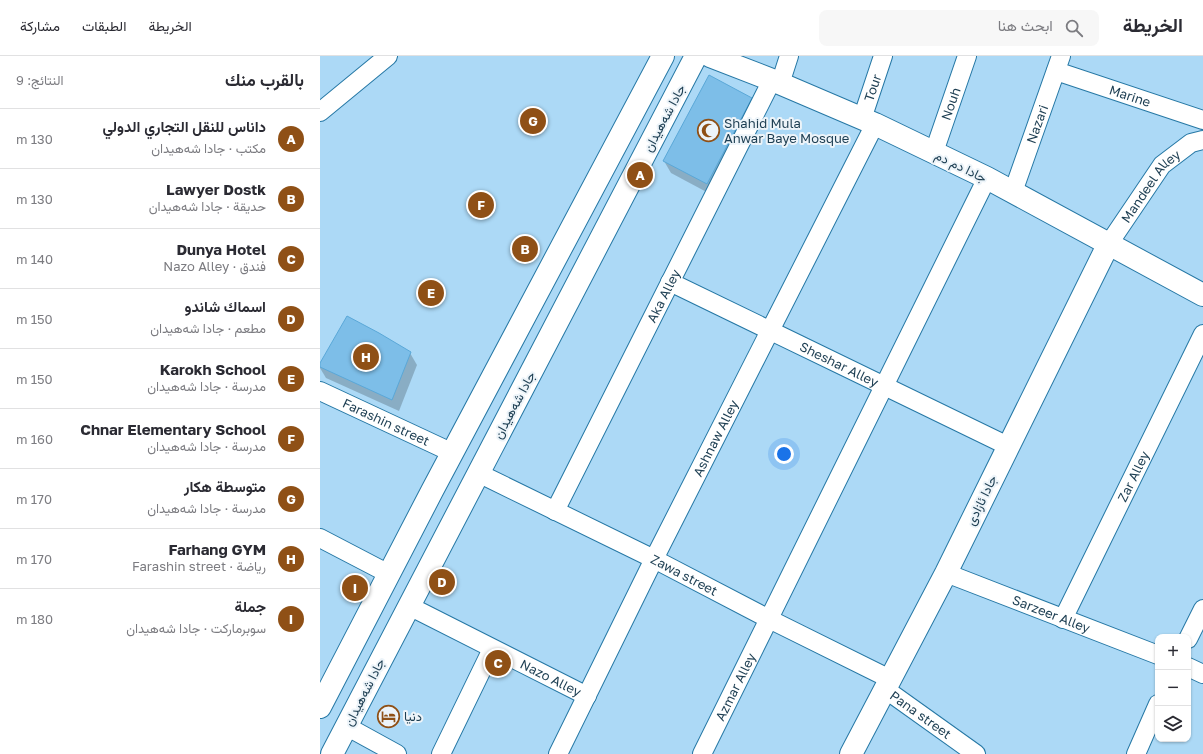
<!DOCTYPE html>
<html lang="ar">
<head>
<meta charset="utf-8">
<style>
  :root { --surface:#fff; --page:#f7f7f7; --text:#2b2b33; --muted:#7c7c81; --line:#e1e1e2; --accent:#8f5016 }
  body { margin:0; font-family:"Golos Text",Vazirmatn,sans-serif; background:var(--page); color:var(--text); direction:rtl }
  .controls { position:absolute; right:12px; bottom:12px; display:grid; overflow:hidden; border-radius:8px; box-shadow:0 1px 3px #0004 }
  .controls button { width:36px; height:36px; display:grid; place-items:center; padding:0; border:0; border-bottom:1px solid var(--line); background:var(--surface); color:var(--text); font:20px sans-serif }
  .you { position:absolute; left:464px; top:398px; width:14px; height:14px; margin:-10px; border:3px solid #fff; border-radius:50%; background:#1a73e8; box-shadow:0 0 0 6px #1a73e833 }
  .badge { display:grid; place-items:center; width:26px; height:26px; border-radius:50%; background:var(--accent); color:#fff; font-size:13px; font-weight:700 }
  .pin { position:absolute; translate:-50% -50%; border:2px solid #fff; box-shadow:0 1px 4px #0006 }
  .list { margin:0; padding:0; list-style:none }
  h2 { display:flex; justify-content:space-between; align-items:center; height:52px; margin:0; padding:0 16px; font-size:17px }
  h2 small { font-size:13px; font-weight:400; color:var(--muted) }
  .list li { display:grid; grid-template-columns:26px 1fr auto; gap:12px; align-items:center; box-sizing:border-box; height:60px; padding:0 16px; border-top:1px solid var(--line) }
  .list b { display:block; font-size:15px; white-space:nowrap }
  .list p { margin:0; font-size:13px; white-space:nowrap; color:var(--muted) }
  .list em { font-size:13px; font-style:normal; color:var(--muted) }
  .icon { flex:none; width:22px; height:22px; fill:none; stroke:currentColor; stroke-width:2; stroke-linecap:round; stroke-linejoin:round }
  .map { position:relative; flex:none; width:883px; height:698px; overflow:hidden; direction:ltr }
  header { display:flex; align-items:center; gap:24px; box-sizing:border-box; height:56px; padding:0 20px; background:var(--surface); border-bottom:1px solid var(--line) }
  header strong { font-size:19px }
  nav { display:flex; gap:22px; margin-inline-start:auto; font-size:14px }
  .search { width:280px; height:36px; background:var(--page); display:flex; align-items:center; gap:10px; box-sizing:border-box; padding:0 14px; border-radius:8px; color:var(--muted); font-size:15px }
  main { display:flex }
  aside { flex:1; background:var(--surface) }
  .map>svg:first-child { display:block }
  .shadow { fill:#0003 }
  .building { fill:#7dbee8; stroke:#5aa8d8 }
  .lines { fill:none; stroke-linecap:round; stroke-linejoin:round }
  .street-casing { stroke:#2678a5; stroke-width:20 }
  .secondary-casing { stroke:#2678a5; stroke-width:24 }
  .street { stroke:#fff; stroke-width:18 }
  .secondary { stroke:#fff; stroke-width:22 }
  .labels { text-anchor:middle; stroke-width:4; stroke-linejoin:round; paint-order:stroke }
  .street-label { font-size:13px; fill:#1d3e52; stroke:#edf4f9 }
  .poi-label { font-size:13px; fill:#1d3e52; stroke:#edf4f9; text-anchor:start }
</style>
</head>
<body>
<header>
<strong>الخريطة</strong>
<div class="search"><svg class="icon" aria-label="search" viewBox="0 0 24 24"><circle cx="10" cy="10" r="6"/><path d="M15 15l6 6"/></svg>ابحث هنا</div>
<nav><a>الخريطة</a><a>الطبقات</a><a>مشاركة</a></nav>
</header>
<main>
<div class="map">
<svg width="883" height="698" viewBox="0 0 883 698">
  <rect width="100%" height="100%" fill="#acd9f6"/>
  <g class="shadow">
    <path d="M431 43 438 55 394 140 351 117 344 105Z"/>
    <path d="M90 297 97 309 79 355 6 322 0 312V309Z"/>
  </g>
  <g class="building">
    <path d="M389 19 432 42 387 128 343 105Z"/>
    <path d="M27 260 59 277 91 296 72 344 0 311V307Z"/>
  </g>
  <g class="lines">
    <defs>
      <g id="street">
        <path id="s1" d="M736 15 883 64"/>
        <path d="M460 28 469 0"/>
        <path d="M0 56 68 0"/>
        <path id="s2" d="M542 63 563 0"/>
        <path id="s3" d="M614 96 647 0"/>
        <path id="s4" d="M693 136 741 0"/>
        <path id="s5" d="M788 189 842 109 871 87 883 84"/>
        <path id="s6" d="M350 226C463 280 575 336 688 390"/>
        <path id="s7" d="M0 335 133 397"/>
        <path id="s8" d="M158 417 334 503 449 563 570 623"/>
        <path id="s9" d="M235 455 452 24"/>
        <path d="M0 482 69 518"/>
        <path id="s10" d="M626 517 838 599"/>
        <path id="s11" d="M89 550 267 640"/>
        <path id="s12" d="M743 563 883 278"/>
        <path d="M868 583 883 553"/>
        <path d="M868 611 883 618"/>
        <path id="s13" d="M565 633 656 698"/>
        <path d="M26 670 77 698"/>
        <path d="M121 698 172 593"/>
        <path id="s14" d="M238 698 334 503 555 68"/>
        <path id="s15" d="M382 698 667 122"/>
        <path d="M816 698 838 648"/>
      </g>
      <g id="secondary">
        <path d="M390 0 452 24 555 68 667 122 883 239"/>
        <path d="M0 651 112 435 343 0"/>
        <path d="M12 698 376 0"/>
        <path d="M531 698 626 517 788 189"/>
      </g>
    </defs>
    <use href="#street" class="street-casing"/>
    <use href="#secondary" class="secondary-casing"/>
    <use href="#street" class="street"/>
    <use href="#secondary" class="secondary"/>
  </g>
  <defs>
    <symbol id="mosque-ring" viewBox="-11 -11 22 22"><circle r="9.5" fill="#edf4f9" stroke="#8f5016" stroke-width="1.5"/><path d="M3.5-4.9A6 6 0 1 0 3.5 4.9A5 5 0 1 1 3.5-4.9Z" fill="#8f5016"/></symbol>
    <symbol id="hotel-ring" viewBox="-11 -11 22 22"><circle r="9.5" fill="#edf4f9" stroke="#8f5016" stroke-width="1.5"/><path d="M-6-4.5h1.5V1H6V5H4.5V3h-9V5H-6ZM-4 0a1.8 1.8 0 1 1 3.6 0ZM.5 0V-2.5h3Q6-2.5 6 0Z" fill="#8f5016"/></symbol>
  </defs>
  <g fill-rule="evenodd">
    <use href="#mosque-ring" x="376" y="62" width="25" height="25"/>
    <use href="#hotel-ring" x="56" y="648" width="25" height="25"/>
  </g>
  <g class="labels">
    <g class="street-label">
      <text dy="5" stroke="none"><textPath href="#s2" startOffset="33">Tour</textPath></text>
      <text dy="5" stroke="none"><textPath href="#s1" startOffset="78">Marine</textPath></text>
      <text dy="5" stroke="none"><textPath href="#s3" startOffset="51">Nouh</textPath></text>
      <text transform="translate(344 62) rotate(-62)" y="5">جادا شەهیدان</text>
      <text dy="5" stroke="none"><textPath href="#s4" startOffset="72">Nazari</textPath></text>
      <text transform="translate(641 110) rotate(26)" y="5">جادا دم دم</text>
      <text dy="5" stroke="none"><textPath href="#s5" startOffset="73">Mandeel Alley</textPath></text>
      <text dy="5" stroke="none"><textPath href="#s9" startOffset="241">Aka Alley</textPath></text>
      <text dy="5" stroke="none"><textPath href="#s6" startOffset="188">Sheshar Alley</textPath></text>
      <text transform="translate(194 349) rotate(-62)" y="5">جادا شەهیدان</text>
      <text dy="5" stroke="none"><textPath href="#s7" startOffset="73">Farashin street</textPath></text>
      <text dy="5" stroke="none"><textPath href="#s14" startOffset="353">Ashnaw Alley</textPath></text>
      <text dy="5" stroke="none"><textPath href="#s12" startOffset="159">Zar Alley</textPath></text>
      <text transform="translate(661 444) rotate(-64)" y="5">جادا ئازادی</text>
      <text dy="5" stroke="none"><textPath href="#s8" startOffset="230">Zawa street</textPath></text>
      <text dy="5" stroke="none"><textPath href="#s10" startOffset="113">Sarzeer Alley</textPath></text>
      <text dy="5" stroke="none"><textPath href="#s11" startOffset="159">Nazo Alley</textPath></text>
      <text dy="5" stroke="none"><textPath href="#s15" startOffset="75">Azmar Alley</textPath></text>
      <text transform="translate(44 636) rotate(-63)" y="5">جادا شەهیدان</text>
      <text dy="5" stroke="none"><textPath href="#s13" startOffset="44">Pana street</textPath></text>
    </g>
    <g class="poi-label">
      <text x="404" y="72">Shahid Mula<tspan x="404" dy="15">Anwar Baye Mosque</tspan></text>
      <text x="84" y="665">دنيا</text>
    </g>
  </g>
</svg>
<div class="controls">
<button>+</button>
<button>−</button>
<button><svg class="icon" aria-label="layers" viewBox="0 0 24 24"><path d="M12 4l9 5-9 5-9-5zM3 14l9 5 9-5"/></svg></button>
</div>
<div class="you"></div>
<div class="pin badge" style="left:320px;top:119px">A</div>
<div class="pin badge" style="left:205px;top:193px">B</div>
<div class="pin badge" style="left:178px;top:607px">C</div>
<div class="pin badge" style="left:122px;top:526px">D</div>
<div class="pin badge" style="left:111px;top:237px">E</div>
<div class="pin badge" style="left:161px;top:149px">F</div>
<div class="pin badge" style="left:213px;top:65px">G</div>
<div class="pin badge" style="left:46px;top:301px">H</div>
<div class="pin badge" style="left:35px;top:532px">I</div>
</div>
<aside>
<h2>بالقرب منك<small>النتائج: 9</small></h2>
<ul class="list">
<li><span class="badge">A</span><div><b>داناس للنقل التجاري الدولي</b><p>مكتب · جادا شەهیدان</p></div><em>130 m</em></li>
<li><span class="badge">B</span><div><b>Lawyer Dostk</b><p>حديقة · جادا شەهیدان</p></div><em>130 m</em></li>
<li><span class="badge">C</span><div><b>Dunya Hotel</b><p>فندق · Nazo Alley</p></div><em>140 m</em></li>
<li><span class="badge">D</span><div><b>اسماك شاندو</b><p>مطعم · جادا شەهیدان</p></div><em>150 m</em></li>
<li><span class="badge">E</span><div><b>Karokh School</b><p>مدرسة · جادا شەهیدان</p></div><em>150 m</em></li>
<li><span class="badge">F</span><div><b>Chnar Elementary School</b><p>مدرسة · جادا شەهیدان</p></div><em>160 m</em></li>
<li><span class="badge">G</span><div><b>متوسطة هكار</b><p>مدرسة · جادا شەهیدان</p></div><em>170 m</em></li>
<li><span class="badge">H</span><div><b>Farhang GYM</b><p>رياضة · Farashin street</p></div><em>170 m</em></li>
<li><span class="badge">I</span><div><b>جملة</b><p>سوبرماركت · جادا شەهیدان</p></div><em>180 m</em></li>
</ul>
</aside>
</main>
</body>
</html>
